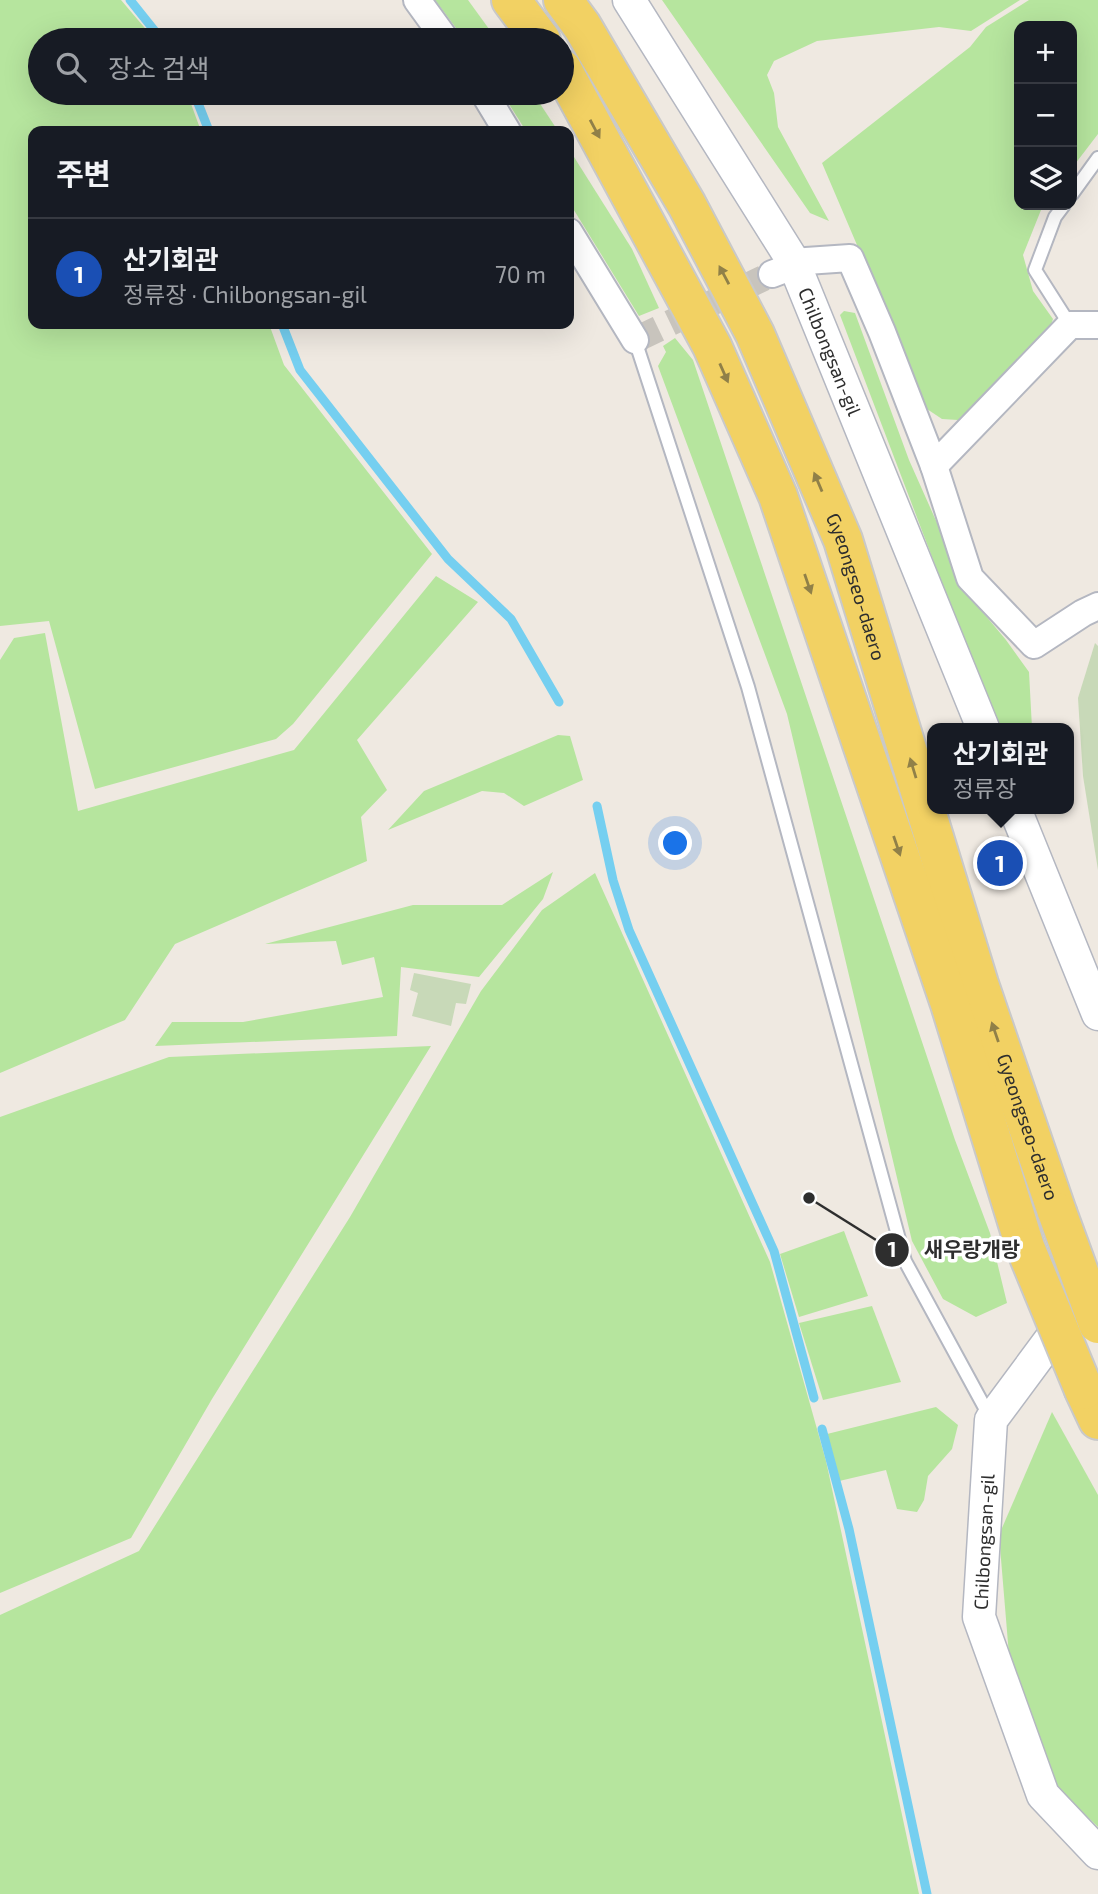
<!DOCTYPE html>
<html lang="ko">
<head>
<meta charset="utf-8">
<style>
  :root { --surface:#171b24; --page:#242831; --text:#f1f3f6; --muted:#9ea1a6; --line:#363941; --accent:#4264fb }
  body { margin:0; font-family:"Exo 2","Noto Sans KR",sans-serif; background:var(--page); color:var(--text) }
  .controls { position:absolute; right:21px; top:21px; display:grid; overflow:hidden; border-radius:14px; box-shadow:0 7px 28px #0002 }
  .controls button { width:63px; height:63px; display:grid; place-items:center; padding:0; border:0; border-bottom:2px solid var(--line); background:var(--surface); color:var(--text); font:35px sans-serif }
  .you { position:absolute; left:676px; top:844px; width:24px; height:24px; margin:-18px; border:5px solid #fff; border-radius:50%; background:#1a73e8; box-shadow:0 0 0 10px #1a73e833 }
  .badge { display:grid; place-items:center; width:46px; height:46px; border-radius:50%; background:var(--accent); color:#fff; font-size:23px; font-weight:700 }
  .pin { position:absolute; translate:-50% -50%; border:4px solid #fff; box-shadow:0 2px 7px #0006 }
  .popup { position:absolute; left:927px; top:723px; width:147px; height:91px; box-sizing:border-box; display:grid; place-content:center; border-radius:14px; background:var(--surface); filter:drop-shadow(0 2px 5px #0005); font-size:23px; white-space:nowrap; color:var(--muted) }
  .popup b { font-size:26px; color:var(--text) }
  .popup::after { content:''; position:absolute; left:50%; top:100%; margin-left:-14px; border:14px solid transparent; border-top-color:var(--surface) }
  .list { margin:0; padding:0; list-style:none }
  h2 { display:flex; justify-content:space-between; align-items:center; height:91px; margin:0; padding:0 28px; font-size:30px }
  h2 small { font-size:23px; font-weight:400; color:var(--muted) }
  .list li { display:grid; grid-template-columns:46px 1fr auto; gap:21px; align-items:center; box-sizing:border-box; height:112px; padding:0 28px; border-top:2px solid var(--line) }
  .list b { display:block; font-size:26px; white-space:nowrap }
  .list p { margin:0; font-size:23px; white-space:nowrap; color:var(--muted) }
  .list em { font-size:23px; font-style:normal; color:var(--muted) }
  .icon { flex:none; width:38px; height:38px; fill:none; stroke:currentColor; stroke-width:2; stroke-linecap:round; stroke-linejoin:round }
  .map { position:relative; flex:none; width:1098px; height:1894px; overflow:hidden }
  .search { position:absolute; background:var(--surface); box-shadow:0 7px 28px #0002; left:28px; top:28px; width:546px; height:77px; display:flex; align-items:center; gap:18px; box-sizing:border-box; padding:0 24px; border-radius:38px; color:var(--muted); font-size:26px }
  .panel { position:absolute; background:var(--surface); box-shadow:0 7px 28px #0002; left:28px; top:126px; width:546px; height:203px; border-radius:14px }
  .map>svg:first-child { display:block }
  .green { fill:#b6e59e }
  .cemetery { fill:#c8d9b8 }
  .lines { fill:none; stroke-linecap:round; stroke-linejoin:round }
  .stream { stroke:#75cff0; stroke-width:9 }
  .minor-tunnel { stroke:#c8c4bd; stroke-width:26; stroke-dasharray:26 13; stroke-linecap:butt }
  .service-casing { stroke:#b4b7c1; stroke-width:16 }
  .minor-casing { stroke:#b4b7c1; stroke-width:30 }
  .tertiary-casing { stroke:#b4b7c1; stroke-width:35 }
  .primary-casing { stroke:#c9c9c9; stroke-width:42 }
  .service { stroke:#fff; stroke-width:12 }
  .minor { stroke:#fff; stroke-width:26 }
  .tertiary { stroke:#fff; stroke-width:32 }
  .primary { stroke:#f2d163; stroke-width:38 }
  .primary-bridge-casing { stroke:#c9c9c9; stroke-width:42; stroke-linecap:butt }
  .primary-bridge { stroke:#f2d163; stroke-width:38 }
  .oneway { fill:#908048 }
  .labels { text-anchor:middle; stroke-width:7; stroke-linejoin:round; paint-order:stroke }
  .street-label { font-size:19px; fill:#2e2e2e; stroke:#fff }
  .leader { fill:none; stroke:#2e2e2e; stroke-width:2.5 }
  .callout-dot { fill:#2e2e2e; stroke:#fff; stroke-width:2.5 }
  .mark-label { font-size:21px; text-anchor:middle; font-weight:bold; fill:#fff }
  .callout-label { font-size:21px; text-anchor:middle; font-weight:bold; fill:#2e2e2e; stroke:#fff; stroke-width:7; stroke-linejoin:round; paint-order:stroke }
</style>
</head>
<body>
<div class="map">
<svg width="1098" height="1894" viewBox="0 0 1098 1894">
  <rect width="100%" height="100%" fill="#efe9e1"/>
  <g class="green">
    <path d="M0 0H121L155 40H40V93H187L201 131H33V324H269L284 365 432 554 293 724 276 739 95 789 49 621 0 626Z"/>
    <path d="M435 0H468L497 40H465Z"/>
    <path d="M662 0H1020L971 31 939 27 817 41 774 61 767 75 774 93 778 127 829 221 810 213Z"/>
    <path d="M1029 0H1098V134L1072 168V26H1019V205H1043L1023 255 1033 291 1053 319 1049 331 958 420 942 419 927 409 822 163 970 47 986 27Z"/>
    <path d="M502 93H533L558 131H526Z"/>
    <path d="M569 149 632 249 659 308 639 316 569 202Z"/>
    <path d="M844 311 855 313 909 460 970 597 1006 640 1029 672 1032 728H997L840 315Z"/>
    <path d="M675 338 693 360 955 1140 990 1233 1007 1303 976 1317 943 1299 912 1241 787 714 658 366 666 352 663 346Z"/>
    <path d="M436 576 478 602 357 740 387 790 361 817 367 861 175 944 125 1020 0 1073V660L14 638 45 633 78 811 294 750Z"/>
    <path d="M558 735 570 736 583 780 524 806 504 793 482 791 388 830 424 791Z"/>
    <path d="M553 872 543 899 479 977 401 967 397 1036 155 1046 172 1022H243L383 997 374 957 342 965 336 941 265 944 413 905H502Z"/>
    <path d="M595 873 770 1262 826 1461 919 1894H0V1615L139 1551 350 1217 481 991 542 910Z"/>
    <path d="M431 1046 212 1399 131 1538 0 1593V1117L169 1057Z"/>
    <path d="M844 1231 868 1296 799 1317 780 1254Z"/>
    <path d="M872 1306 901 1382 823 1400 799 1323Z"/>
    <path d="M936 1407 958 1425 952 1449 928 1476 924 1500 917 1512 897 1509 886 1470 835 1482 827 1434Z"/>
    <path d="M1052 1412 1098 1495V1827L1050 1781 1010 1667 999 1535Z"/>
  </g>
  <g class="cemetery">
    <path d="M1095 643 1098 646V870L1083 776 1078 698Z"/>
    <path d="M414 973 471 984 466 1004 456 1003 451 1026 412 1016 418 993 410 990Z"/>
  </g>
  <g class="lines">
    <g class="stream">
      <path d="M130 0 162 40"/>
      <path d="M194 93 209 131"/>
      <path d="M282 324 300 370 448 559 511 619 559 702"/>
      <path d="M597 806 613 880 629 930 774 1251 814 1398"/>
      <path d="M822 1429 849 1529 927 1894"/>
    </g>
    <path class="minor-tunnel" d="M635 340 772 274"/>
    <defs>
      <g id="service">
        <path d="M1072 194 1098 158"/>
        <path d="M1064 205 1055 217 1035 270 1070 325"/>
        <path d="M635 340 748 687 905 1261 991 1419"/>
      </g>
      <g id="minor">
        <path d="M417 0 446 40"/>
        <path d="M484 93 507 131"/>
        <path d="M569 232 635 340"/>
        <path d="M772 274 806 261 850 258 882 332 934 466 1070 325H1098"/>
        <path d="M934 466 970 578 1034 645 1083 613 1098 606"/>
      </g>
      <g id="tertiary">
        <path id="s1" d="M629 0 793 261 983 728"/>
        <path d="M1015 809 1098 1014"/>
        <path d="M1071 1312 991 1420 979 1617 1043 1795 1098 1853"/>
      </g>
      <g id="primary">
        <path d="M511 0 541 40"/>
        <path id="s2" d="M563 0 582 26 687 205 755 334 843 540 979 984 1057 1212"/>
        <path d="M562 69 712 346 778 496 950 1004 1025 1247"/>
        <path d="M1084 1390 1098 1420"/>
      </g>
    </defs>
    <use href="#service" class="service-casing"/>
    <use href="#minor" class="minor-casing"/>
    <use href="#tertiary" class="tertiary-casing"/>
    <use href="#primary" class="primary-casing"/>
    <use href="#service" class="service"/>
    <use href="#minor" class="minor"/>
    <use href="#tertiary" class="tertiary"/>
    <use href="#primary" class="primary"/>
    <defs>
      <g id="primary-bridge">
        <path d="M1057 1212 1098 1324"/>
        <path d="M1025 1247 1084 1390"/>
      </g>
    </defs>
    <use href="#primary-bridge" class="primary-bridge-casing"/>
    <use href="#primary-bridge" class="primary-bridge"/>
  </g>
  <defs><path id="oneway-solid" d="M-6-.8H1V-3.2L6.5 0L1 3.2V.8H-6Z" transform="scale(1.75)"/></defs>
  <g class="oneway">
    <use href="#oneway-solid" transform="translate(595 129) rotate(62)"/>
    <use href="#oneway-solid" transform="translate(724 275) rotate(-118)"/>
    <use href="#oneway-solid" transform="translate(724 373) rotate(66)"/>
    <use href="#oneway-solid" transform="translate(818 482) rotate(-113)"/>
    <use href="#oneway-solid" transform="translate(808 584) rotate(71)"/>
    <use href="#oneway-solid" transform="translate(913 768) rotate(-107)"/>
    <use href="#oneway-solid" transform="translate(897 846) rotate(71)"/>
    <use href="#oneway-solid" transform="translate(995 1032) rotate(-109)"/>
  </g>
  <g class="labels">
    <g class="street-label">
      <text dy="7" stroke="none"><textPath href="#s1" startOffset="406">Chilbongsan-gil</textPath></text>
      <text dy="7" stroke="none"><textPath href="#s2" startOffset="658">Gyeongseo-daero</textPath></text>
      <text dy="7" stroke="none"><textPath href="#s2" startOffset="1225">Gyeongseo-daero</textPath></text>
      <text transform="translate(984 1542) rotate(-87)" y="7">Chilbongsan-gil</text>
    </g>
  </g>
  <path class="leader" d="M809 1198L892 1250"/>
  <g class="callout-dot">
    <circle cx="809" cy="1198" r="7"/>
    <circle cx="892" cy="1250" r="18"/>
  </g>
  <g class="mark-label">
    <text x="892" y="1257">1</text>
  </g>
  <g class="callout-label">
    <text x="972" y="1257">새우랑개랑</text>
  </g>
</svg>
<div class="controls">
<button>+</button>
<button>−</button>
<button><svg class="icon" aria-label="layers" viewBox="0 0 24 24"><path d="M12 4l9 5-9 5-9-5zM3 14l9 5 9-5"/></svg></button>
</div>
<div class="you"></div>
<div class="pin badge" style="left:1000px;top:863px;background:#1a4fb4">1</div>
<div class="popup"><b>산기회관</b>정류장</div>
<div class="search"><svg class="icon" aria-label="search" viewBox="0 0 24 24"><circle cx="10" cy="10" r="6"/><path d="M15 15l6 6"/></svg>장소 검색</div>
<section class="panel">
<h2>주변<small></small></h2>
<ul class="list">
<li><span class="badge" style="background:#1a4fb4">1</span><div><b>산기회관</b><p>정류장 · Chilbongsan-gil</p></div><em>70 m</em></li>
</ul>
</section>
</div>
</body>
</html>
